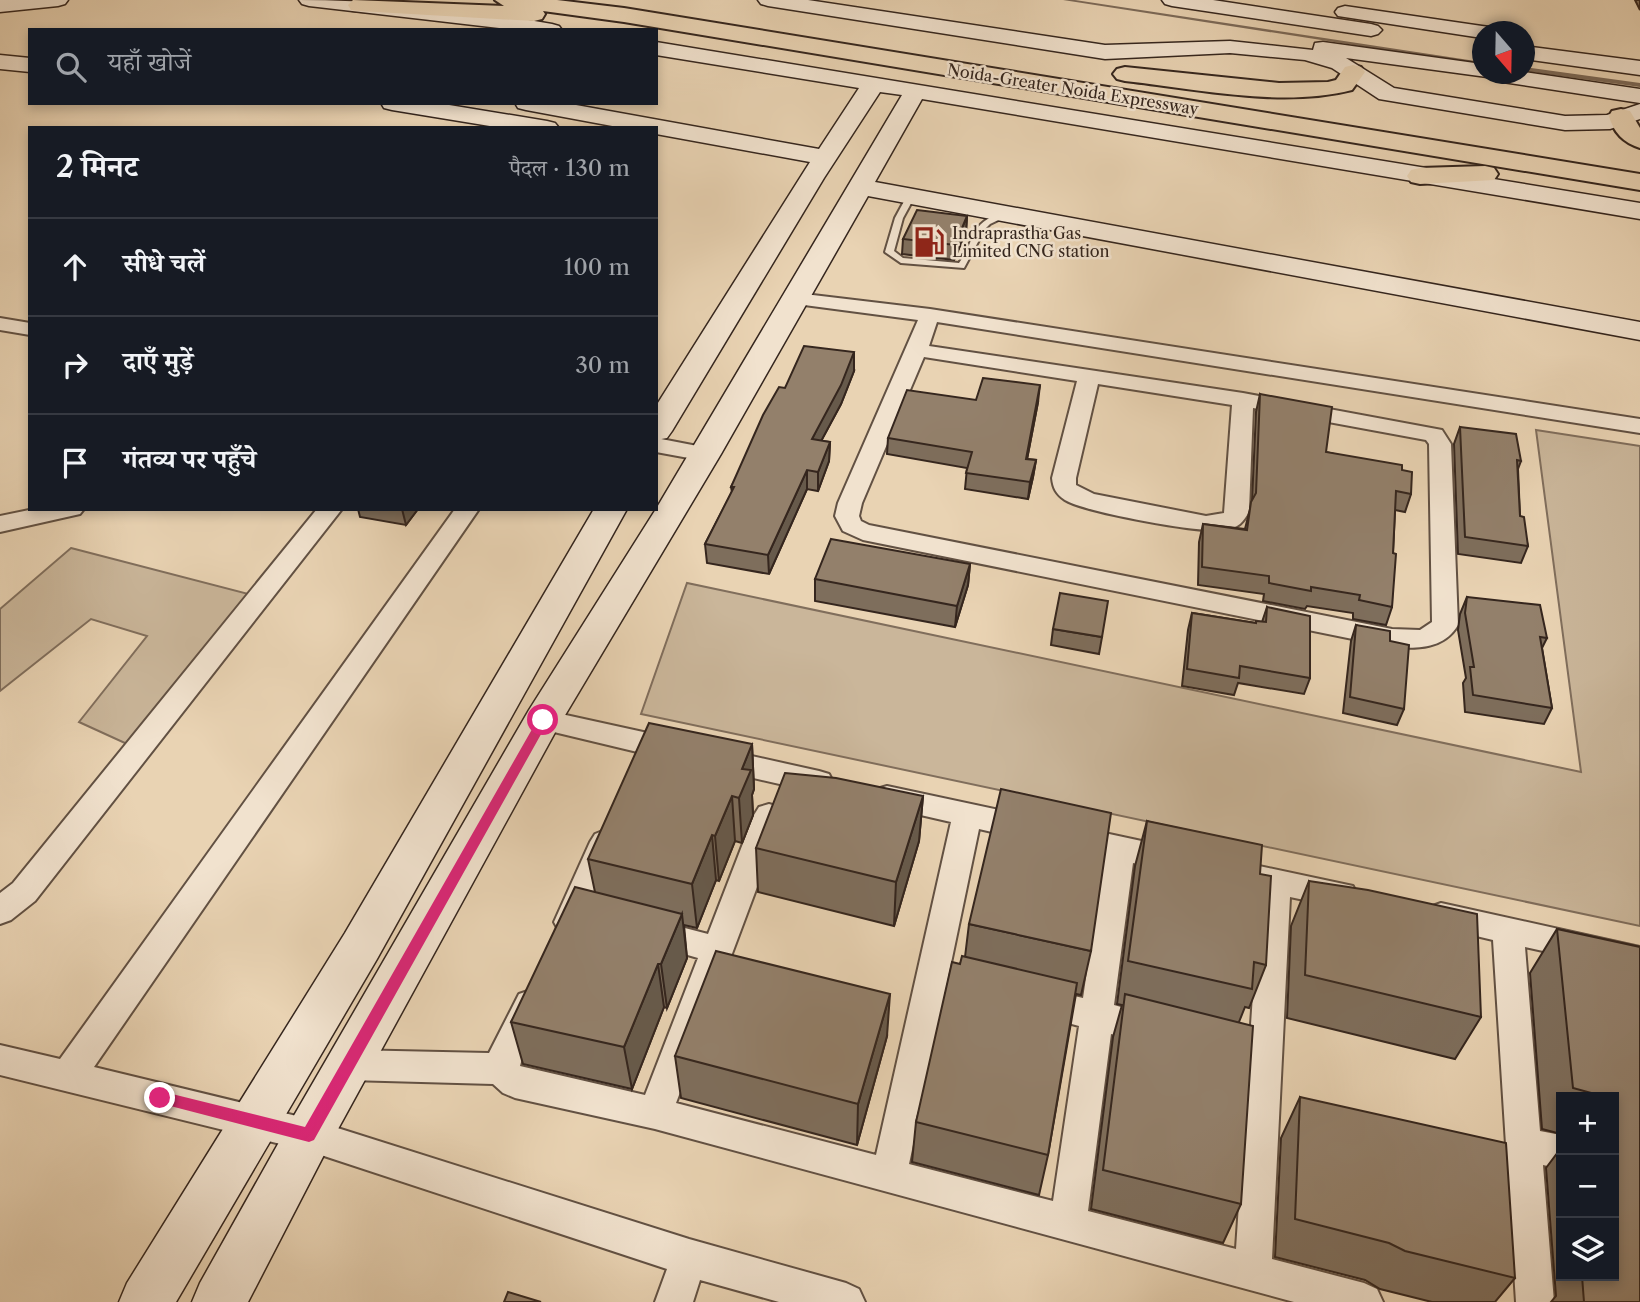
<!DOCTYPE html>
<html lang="hi">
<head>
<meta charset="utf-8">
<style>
  :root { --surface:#171b24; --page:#20242c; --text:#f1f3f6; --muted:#9ea1a6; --line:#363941 }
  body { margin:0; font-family:"Libre Caslon Text","Noto Serif Devanagari",serif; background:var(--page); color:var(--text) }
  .controls { position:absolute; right:21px; bottom:21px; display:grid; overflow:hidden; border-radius:0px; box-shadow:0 4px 10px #0003 }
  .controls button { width:63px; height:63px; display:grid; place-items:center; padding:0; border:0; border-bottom:2px solid var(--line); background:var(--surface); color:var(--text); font:35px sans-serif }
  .compass { position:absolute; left:1472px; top:21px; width:63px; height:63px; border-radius:50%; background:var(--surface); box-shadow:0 4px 10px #0003; rotate:160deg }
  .stop { position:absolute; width:21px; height:21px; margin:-16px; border:5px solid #db2777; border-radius:50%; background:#fff }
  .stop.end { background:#db2777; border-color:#fff; box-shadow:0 2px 7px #0008 }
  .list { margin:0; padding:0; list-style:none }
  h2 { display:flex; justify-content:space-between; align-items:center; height:91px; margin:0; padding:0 28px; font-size:30px }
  h2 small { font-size:23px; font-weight:400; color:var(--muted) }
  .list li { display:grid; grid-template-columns:46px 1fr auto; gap:21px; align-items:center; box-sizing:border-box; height:98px; padding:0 28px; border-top:2px solid var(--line) }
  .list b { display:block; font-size:26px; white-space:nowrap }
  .list em { font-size:23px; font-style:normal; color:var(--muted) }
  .icon { flex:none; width:38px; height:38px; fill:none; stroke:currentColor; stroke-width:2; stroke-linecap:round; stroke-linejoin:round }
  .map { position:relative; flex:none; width:1640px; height:1302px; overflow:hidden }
  .search { position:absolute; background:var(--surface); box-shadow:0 4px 10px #0003; left:28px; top:28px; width:630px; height:77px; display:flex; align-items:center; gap:18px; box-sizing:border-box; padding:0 24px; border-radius:0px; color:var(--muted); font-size:26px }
  .panel { position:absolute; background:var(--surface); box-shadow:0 4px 10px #0003; left:28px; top:126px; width:630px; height:385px; border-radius:0px }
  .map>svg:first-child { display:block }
  .green { fill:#cab69a; stroke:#806e5c; stroke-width:2 }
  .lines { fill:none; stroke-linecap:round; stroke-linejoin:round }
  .stream { fill:#7c6a59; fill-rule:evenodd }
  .lane-casing { stroke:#625143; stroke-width:4 }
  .street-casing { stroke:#625143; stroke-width:4 }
  .secondary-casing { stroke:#35261e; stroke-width:3 }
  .highway-casing { stroke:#35261e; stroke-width:4 }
  .lane { fill:#f1e2ce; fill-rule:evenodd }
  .street { fill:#f1e2ce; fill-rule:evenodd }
  .secondary { fill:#f1e2ce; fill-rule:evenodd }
  .highway { fill:#e9d3b3; fill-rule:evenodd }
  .wall { fill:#7e6e5c; stroke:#35261e; stroke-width:2 }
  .shaded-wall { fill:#675a4b; stroke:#35261e; stroke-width:2 }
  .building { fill:#93806b; stroke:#35261e; stroke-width:2 }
  .route { fill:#db2777 }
  .labels { text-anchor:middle; stroke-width:5; stroke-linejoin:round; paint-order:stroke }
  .far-street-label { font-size:16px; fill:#35261e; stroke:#f1e2ce }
  .far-poi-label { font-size:16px; fill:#35261e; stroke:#f1e2ce; text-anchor:start }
</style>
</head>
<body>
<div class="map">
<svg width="1640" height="1302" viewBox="0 0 1640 1302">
  <rect width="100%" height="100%" fill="#e9d3b3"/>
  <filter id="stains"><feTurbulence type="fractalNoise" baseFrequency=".00286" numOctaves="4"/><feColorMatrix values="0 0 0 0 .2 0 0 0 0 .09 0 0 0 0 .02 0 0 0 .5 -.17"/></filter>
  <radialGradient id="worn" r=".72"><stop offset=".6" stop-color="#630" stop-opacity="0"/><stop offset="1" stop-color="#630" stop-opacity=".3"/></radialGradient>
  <g class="green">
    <path d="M1536 430 1640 446V926L641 714 687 583 1581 772Z"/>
    <path d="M71 548 260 597 138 749 79 722 147 636 91 619 0 691V609Z"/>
  </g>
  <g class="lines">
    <g class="stream">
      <path d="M1063 0H1075L1482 62V65Z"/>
      <path d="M1524 67 1640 83V87L1524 71Z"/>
    </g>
    <defs>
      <path id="lane" d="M908 194 915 196 903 218 894 251 903 258 959 263C977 238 969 222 1005 212L1009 215 990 224 985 229 964 268 901 263 885 252 895 218Z"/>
      <g id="street">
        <path d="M796 293 930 309 1640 419V433L937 322 929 346 1243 393 1442 430 1451 444 1458 625C1444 649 1417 649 1392 647L863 540 843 531 835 516 838 503 918 320 789 303 786 299 789 295ZM924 357 1077 381 1052 478C1053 488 1056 494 1065 500 1084 512 1203 534 1225 530 1238 528 1244 522 1249 511L1253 408 1426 440 1429 444 1432 622 1420 630 1392 629 869 525 861 521 859 516 862 503ZM1098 384 1232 405 1224 513 1206 516 1094 494 1076 485V478Z"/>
        <path d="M0 318 30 323V335L0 330Z"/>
        <path d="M656 438 713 449 716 454 713 459 705 461 656 452Z"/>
        <path d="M34 509H84L80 514 0 532V516Z"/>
        <path d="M317 509H342L35 901 11 920 0 924V893L13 883Z"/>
        <path d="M455 509H479L94 1067 309 1119 689 1239 846 1283 859 1289 865 1302H779L700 1280 693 1302H655L667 1269 309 1151 0 1075V1045L60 1059Z"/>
        <path d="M543 710 675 739 685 743 689 750 685 757 675 761 533 727 529 720 533 713Z"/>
        <path d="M720 749 819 771 829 774 833 782 829 790 819 793 710 768 706 760 710 752Z"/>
        <path d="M887 786 1027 816 1037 820 1042 828 1037 836 1027 840 979 829 909 1164 1053 1201 1079 1026 1028 1012 1024 1002 1028 992 1040 988 1083 998 1104 857 1062 846 1057 838 1062 830 1072 826 1174 848 1185 851 1189 860 1185 869 1174 872 1133 863 1114 1005 1164 1019 1169 1029 1164 1039 1152 1044 1111 1034 1088 1211 1236 1249 1260 890 1225 882 1221 873 1225 864 1236 861 1353 886 1357 895 1353 904 1342 908 1290 897 1272 1259 1364 1283 1377 1289 1383 1302H1294L655 1129 515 1098 503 1093 493 1084 349 1080 337 1076 332 1065 337 1054 349 1050 489 1053 519 994 531 990 543 994 547 1004 525 1047 520 1066 645 1095 698 958 639 941 634 932 639 923 650 919 708 934 754 815 759 807 769 804 779 807 784 815 676 1103 876 1155 951 822 877 805 873 797 877 789Z"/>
        <path d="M605 830 615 834 620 842 586 922 581 931 570 935 559 931 554 922 590 842 595 834Z"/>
        <path d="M1441 903 1640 947V977L1620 968 1525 947 1540 1131 1561 1135V1169L1543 1165 1554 1302H1516L1493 940 1430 925 1426 916 1430 907Z"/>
      </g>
      <g id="secondary">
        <path d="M0 0H68L65 4 58 6 0 12Z"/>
        <path d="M299 0C384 0 468 9 552 24L559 26 562 30H516L309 6 302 4Z"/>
        <path d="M758 0H808L1105 45 1230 41 1313 50 1315 43 1323 42 1482 64V74L1524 72 1640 89V103L1496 81 1487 77 1346 58 1394 88 1565 116 1607 115 1640 104V119L1610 129 1565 130 1379 99 1332 68 1305 60 1230 53 1105 59 768 6 761 4Z"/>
        <path d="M1162 0H1213L1371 24 1378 26 1382 30 1378 34 1371 36 1172 6 1165 4Z"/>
        <path d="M1345 6 1482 26 1490 27 1492 32H1482V38L1338 16 1335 12 1338 8Z"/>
        <path d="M656 42 1640 203V219L922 99 875 182 1640 322V340L868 196 721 454 558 727 326 1151 248 1302H192L200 1283 292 1119 529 710 656 509 902 95 880 92 824 178 672 431 667 438 656 440V406L810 162 656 134V128H623L526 110 518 108 515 103H565L819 149 859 88 656 55Z"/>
        <path d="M1524 46 1640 61V75L1524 59Z"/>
        <path d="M0 55 30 58V72L0 69Z"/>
        <path d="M381 103H437L547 121 555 123 559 128H502L392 110 384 108Z"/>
        <path d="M594 509H627L377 959 176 1302H119L127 1283 345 933Z"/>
      </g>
      <g id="highway">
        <path d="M353 0 504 6 495 0H557L624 8 1640 174V190L624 22 543 11 545 14 542 19 534 21 359 11 351 10 348 5Z"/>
        <path d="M1353 65 1361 67 1365 72 1352 90C1282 108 1197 89 1125 81L1117 79 1113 74 1117 69 1125 67 1279 83 1328 82 1336 80 1345 67Z"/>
        <path d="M1621 109 1630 111 1640 128V148C1624 143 1613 132 1609 116L1612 111Z"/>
        <path d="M1485 166 1494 168 1498 174 1494 180 1420 184 1411 182 1407 176 1411 170 1420 168Z"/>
      </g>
    </defs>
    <use href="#lane" class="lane-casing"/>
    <use href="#street" class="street-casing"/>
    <use href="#secondary" class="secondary-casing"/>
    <use href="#highway" class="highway-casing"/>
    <use href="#lane" class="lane"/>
    <use href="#street" class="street"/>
    <use href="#secondary" class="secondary"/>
    <use href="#highway" class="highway"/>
  </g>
  <g class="wall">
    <path d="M1635 0H1640V10Z"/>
    <path d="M967 216 966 232 954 260 902 254 903 239Z"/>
    <path d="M854 371 841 404 821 441 830 442 829 461 818 491 807 489 769 574 707 563 705 544 732 492 731 487 785 388Z"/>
    <path d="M1260 394 1326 452 1402 470 1411 494 1405 512 1395 510 1393 553 1392 607 1386 625 1353 619V613L1307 606 1305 609 1263 601 1264 594 1198 585 1199 542 1203 524 1245 529 1252 501 1256 412Z"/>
    <path d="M1038 402 1027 459 1036 460 1033 477 1028 499 965 489 967 468 887 454 888 438Z"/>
    <path d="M1460 427 1521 461 1518 469 1520 516 1528 546 1521 563 1458 554 1454 444Z"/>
    <path d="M358 509H418L406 525 360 517Z"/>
    <path d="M970 564 968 585 955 627 815 601V579Z"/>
    <path d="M1467 597 1547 638 1542 648 1552 708 1544 724 1465 712 1463 683 1466 678 1458 630 1460 614Z"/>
    <path d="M1267 607 1310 678 1304 694 1238 683 1234 695 1182 686 1188 630 1192 613 1255 623 1262 622Z"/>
    <path d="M1356 625 1390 641 1404 709 1397 725 1343 713 1351 641Z"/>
    <path d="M1053 629 1102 637 1099 654 1051 645Z"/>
    <path d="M752 744 754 789 752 795 753 815 742 843 735 841 719 881 716 880 697 928 684 925 687 958 667 1008 664 1007 632 1089 523 1064 511 1022 595 892 588 859Z"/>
    <path d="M923 796 919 841 894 926 758 892 756 848Z"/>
    <path d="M1147 821 1260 874 1266 965 1249 1008 1245 1007 1239 1022 1241 1204 1223 1243 1091 1209 1113 1037 1122 1005 1117 1004 1135 866Z"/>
    <path d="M1309 881 1481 1017 1455 1059 1287 1018 1291 926Z"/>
    <path d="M969 924 1091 951 1081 995 1076 994 1048 1155 1039 1195 912 1162 916 1122 960 964 965 957Z"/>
    <path d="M1557 929 1640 947V1302H1551L1556 1296 1546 1168 1561 1148V1276H1614V1097H1561V1134L1542 1129 1530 973Z"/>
    <path d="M887 1036 857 1145 681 1098 675 1056Z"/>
    <path d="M1300 1097 1515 1278 1495 1302H1432L1380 1289 1365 1280 1275 1257 1281 1138Z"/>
  </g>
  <g class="shaded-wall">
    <path d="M967 216 966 232 954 260 955 245Z"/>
    <path d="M854 352V371L841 404 812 458V439Z"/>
    <path d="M1040 385 1038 402 1024 475 1026 459Z"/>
    <path d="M830 442 829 461 818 491V472Z"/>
    <path d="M1036 460 1033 477 1028 499 1030 482Z"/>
    <path d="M807 470V489L769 574 768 555Z"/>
    <path d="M402 509H418L406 525Z"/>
    <path d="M970 564 968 585 955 627 957 606Z"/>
    <path d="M752 744 754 789 752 795 753 815 742 843 739 798 742 769Z"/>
    <path d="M732 796 735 841 719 881 715 836Z"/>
    <path d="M923 796 919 841 894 926 896 882Z"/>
    <path d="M712 835 716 880 697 928 692 884Z"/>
    <path d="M682 914 687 958 667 1008 661 964Z"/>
    <path d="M658 964 664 1007 632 1089 624 1047Z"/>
    <path d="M890 994 887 1036 857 1145 858 1104Z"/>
  </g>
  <g class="building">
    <path d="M917 210 967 216 955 245 903 239Z"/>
    <path d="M804 346 854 352 841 385 812 439 830 442 818 472 807 470 768 555 705 544 734 487H731L763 415 779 387 785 388Z"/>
    <path d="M983 378 1040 385 1026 459 1036 460 1030 482 966 473 972 452 888 438 907 390 976 400Z"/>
    <path d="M1260 394 1332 407 1326 452 1402 465V470L1412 472 1411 494 1396 491 1393 553 1396 554 1392 607 1359 600 1360 595 1311 587V591L1269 583V576L1202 567 1203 524 1247 530 1251 502 1256 493Z"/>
    <path d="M1460 427 1516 434 1521 461 1517 460 1520 516 1524 517 1528 546 1465 537Z"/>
    <path d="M831 539 970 564 957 606 815 579Z"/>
    <path d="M1060 593 1108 601 1102 637 1053 629Z"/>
    <path d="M1467 597 1540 605 1547 638 1540 637 1552 708 1473 695 1470 667H1474L1465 613Z"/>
    <path d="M1267 607 1310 616V678L1240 666 1239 678 1187 669 1192 613 1256 623V621L1266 622Z"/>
    <path d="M1356 625 1390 631V641L1409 645 1404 709 1350 697Z"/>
    <path d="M649 723 752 744 742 769 751 770 739 798 732 796 715 836 712 835 692 884 588 859Z"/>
    <path d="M785 773 836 778 923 796 896 882 756 848Z"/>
    <path d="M1001 789 1111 813 1091 951 969 924Z"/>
    <path d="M1147 821 1262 845 1260 874 1271 876 1266 965 1254 962 1252 989 1128 961Z"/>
    <path d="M1309 881 1368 890 1477 914 1481 1017 1305 975Z"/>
    <path d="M575 887 682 914 661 964H658L624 1047 511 1022Z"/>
    <path d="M1557 929 1640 947V1302H1584L1582 1276H1614V1097H1595V1094L1573 1088Z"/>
    <path d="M716 951 890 994 858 1104 675 1056Z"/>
    <path d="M962 956 1077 983 1048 1155 916 1122 952 962 960 964Z"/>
    <path d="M1125 994 1253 1026 1241 1204 1103 1170Z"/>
    <path d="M1300 1097 1506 1143 1515 1278 1405 1251 1389 1243 1295 1219Z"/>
    <path d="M508 1292 541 1302H504Z"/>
  </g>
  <path class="route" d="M543 716 549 720 314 1140 309 1142 155 1102 152 1098 160 1091 305 1127 539 717Z"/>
  <defs>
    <symbol id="fuel-bare" viewBox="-9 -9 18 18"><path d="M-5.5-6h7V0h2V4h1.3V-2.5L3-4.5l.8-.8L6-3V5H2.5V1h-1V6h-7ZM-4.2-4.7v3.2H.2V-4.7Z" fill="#8f2418" stroke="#f1e2ce" stroke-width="2.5" paint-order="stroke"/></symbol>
  </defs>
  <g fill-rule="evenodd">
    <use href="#fuel-bare" x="907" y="220" width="44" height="44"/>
  </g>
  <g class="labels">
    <g class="far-street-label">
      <text transform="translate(1073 89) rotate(9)" y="6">Noida-Greater Noida Expressway</text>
    </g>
    <g class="far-poi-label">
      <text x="952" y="239">Indraprastha Gas<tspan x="952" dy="18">Limited CNG station</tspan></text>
    </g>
  </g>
  <rect width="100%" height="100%" filter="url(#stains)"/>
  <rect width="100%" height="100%" fill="url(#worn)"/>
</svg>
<div class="controls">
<button>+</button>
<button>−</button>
<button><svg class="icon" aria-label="layers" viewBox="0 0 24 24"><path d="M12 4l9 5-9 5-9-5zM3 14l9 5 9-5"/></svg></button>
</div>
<svg class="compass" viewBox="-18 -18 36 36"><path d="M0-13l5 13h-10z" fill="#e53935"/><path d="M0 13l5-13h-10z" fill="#9ea1a6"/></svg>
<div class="stop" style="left:543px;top:720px"></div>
<div class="stop end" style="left:160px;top:1098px"></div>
<div class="search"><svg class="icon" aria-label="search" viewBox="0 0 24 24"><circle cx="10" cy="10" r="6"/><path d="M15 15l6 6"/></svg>यहाँ खोजें</div>
<section class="panel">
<h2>2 मिनट<small>पैदल · 130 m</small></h2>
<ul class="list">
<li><svg class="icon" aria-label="ahead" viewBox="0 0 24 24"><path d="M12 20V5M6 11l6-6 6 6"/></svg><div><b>सीधे चलें</b></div><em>100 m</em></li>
<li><svg class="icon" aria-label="right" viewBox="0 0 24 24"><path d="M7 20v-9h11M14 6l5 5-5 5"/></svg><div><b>दाएँ मुड़ें</b></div><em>30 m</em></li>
<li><svg class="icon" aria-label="arrive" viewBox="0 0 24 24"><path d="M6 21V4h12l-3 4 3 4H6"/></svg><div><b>गंतव्य पर पहुँचे</b></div></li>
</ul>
</section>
</div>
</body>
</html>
